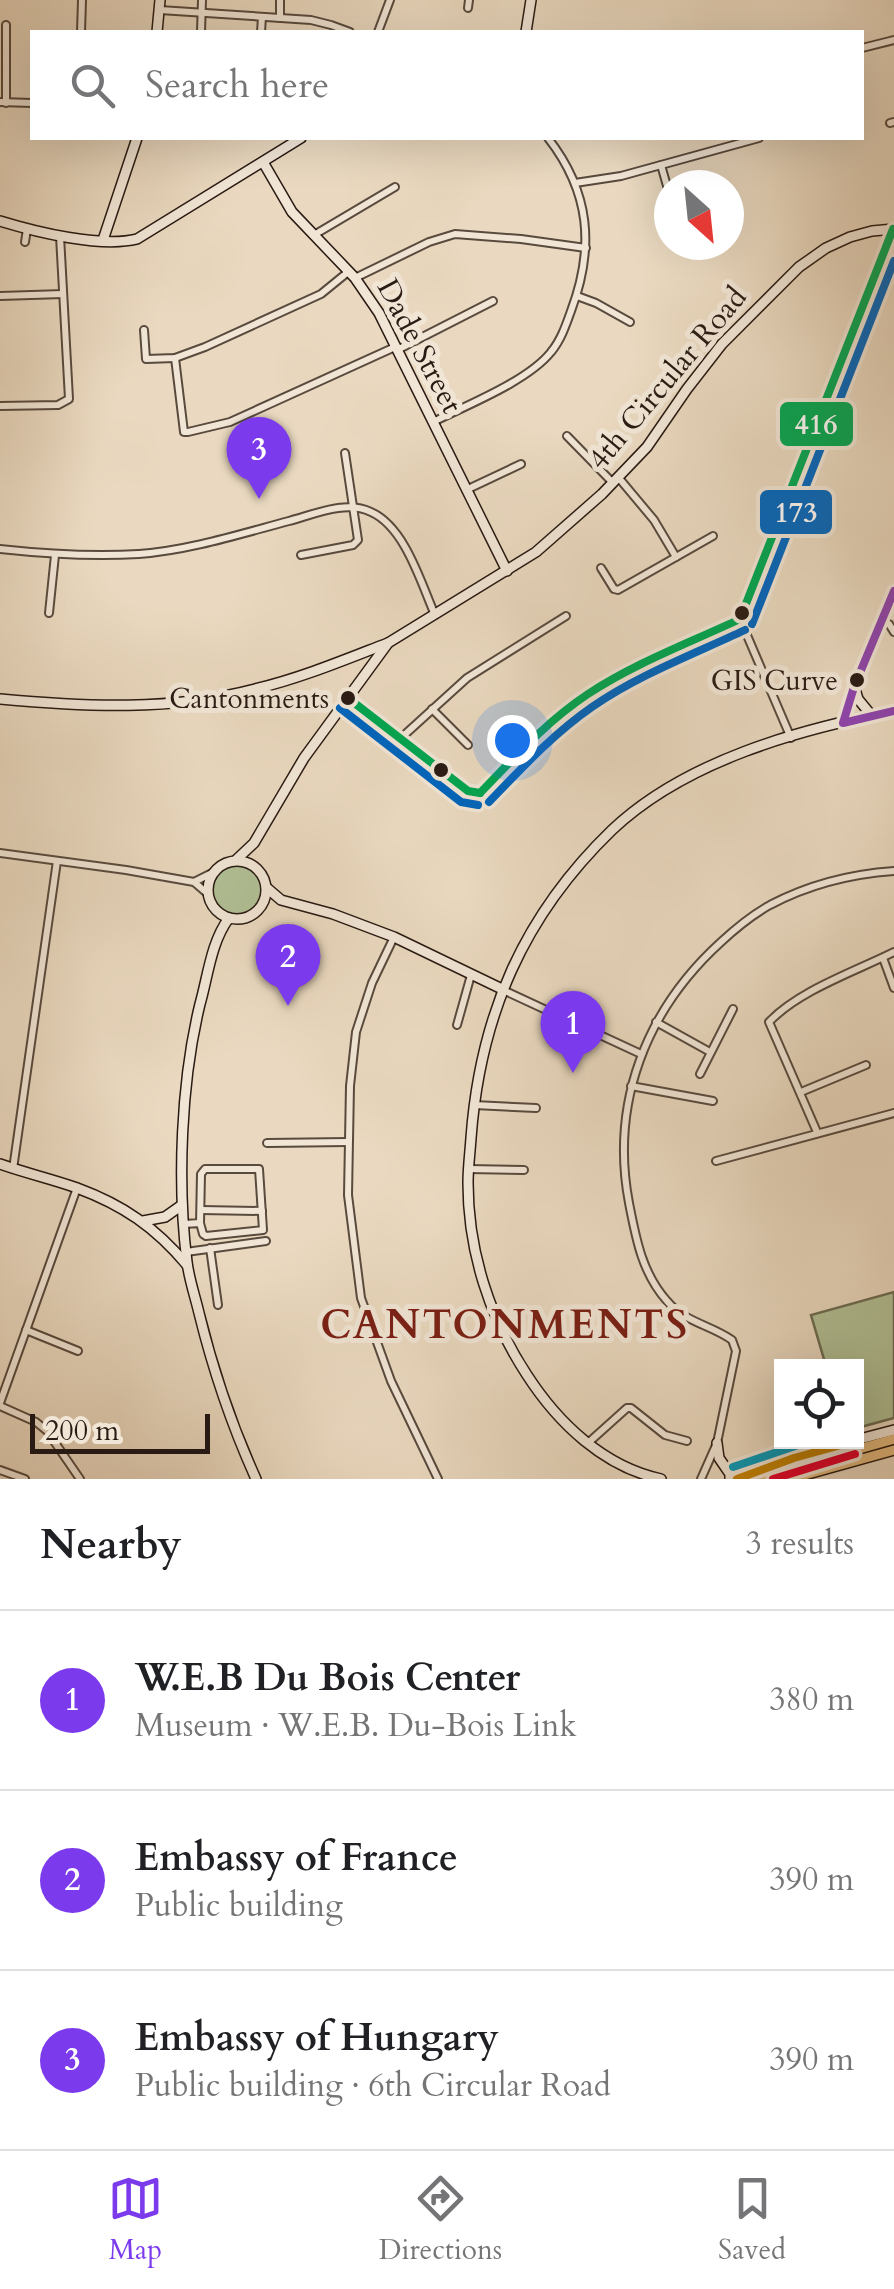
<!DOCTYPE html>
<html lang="en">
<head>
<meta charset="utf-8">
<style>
  :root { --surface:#fff; --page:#f6f6f6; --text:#202124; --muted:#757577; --line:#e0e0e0; --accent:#7c3aed }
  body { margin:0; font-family:Cardo,serif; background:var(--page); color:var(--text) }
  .controls { position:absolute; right:30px; bottom:30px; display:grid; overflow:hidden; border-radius:0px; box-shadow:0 10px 40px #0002 }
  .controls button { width:90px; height:90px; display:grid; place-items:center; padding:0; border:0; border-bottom:2px solid var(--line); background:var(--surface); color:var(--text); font:50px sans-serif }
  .compass { position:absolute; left:654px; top:170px; width:90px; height:90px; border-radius:50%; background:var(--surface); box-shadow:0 10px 40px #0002; rotate:153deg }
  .scale { position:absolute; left:30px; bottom:25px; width:180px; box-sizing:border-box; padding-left:10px; border:5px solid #291a13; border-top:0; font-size:28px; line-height:35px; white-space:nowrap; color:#291a13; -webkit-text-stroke:8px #f1e6d6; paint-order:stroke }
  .you { position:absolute; left:512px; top:740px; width:35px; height:35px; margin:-25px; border:8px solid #fff; border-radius:50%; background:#1a73e8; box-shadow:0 0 0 15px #1a73e833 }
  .badge { display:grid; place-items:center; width:65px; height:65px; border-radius:50%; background:var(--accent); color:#fff; font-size:32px; font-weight:700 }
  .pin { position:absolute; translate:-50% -82px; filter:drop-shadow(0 2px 5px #0008) }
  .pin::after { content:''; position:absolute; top:52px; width:35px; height:30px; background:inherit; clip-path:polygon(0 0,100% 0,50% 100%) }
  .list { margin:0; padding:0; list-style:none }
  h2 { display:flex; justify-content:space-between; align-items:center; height:130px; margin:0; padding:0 40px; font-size:42px }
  h2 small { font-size:32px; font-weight:400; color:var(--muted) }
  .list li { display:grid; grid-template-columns:65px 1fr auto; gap:30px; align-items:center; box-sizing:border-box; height:180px; padding:0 40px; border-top:2px solid var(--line) }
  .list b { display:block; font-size:38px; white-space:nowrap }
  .list p { margin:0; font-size:32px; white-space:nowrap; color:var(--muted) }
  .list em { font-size:32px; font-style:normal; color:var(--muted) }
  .icon { flex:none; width:55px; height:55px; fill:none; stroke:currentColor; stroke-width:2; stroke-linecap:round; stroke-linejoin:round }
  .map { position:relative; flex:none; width:894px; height:1479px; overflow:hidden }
  .search { position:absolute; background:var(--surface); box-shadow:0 10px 40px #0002; left:30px; right:30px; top:30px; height:110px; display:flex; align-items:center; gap:25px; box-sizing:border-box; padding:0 35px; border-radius:0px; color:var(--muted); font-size:38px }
  .sheet { height:670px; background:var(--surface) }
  nav { display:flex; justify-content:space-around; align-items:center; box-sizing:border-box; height:140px; border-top:2px solid var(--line); background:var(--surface); font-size:28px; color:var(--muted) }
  nav a { display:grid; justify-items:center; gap:5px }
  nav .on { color:var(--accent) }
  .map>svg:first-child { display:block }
  .green { fill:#b1c096; stroke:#6d6d54; stroke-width:2.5 }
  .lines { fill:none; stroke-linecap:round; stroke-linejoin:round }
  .street-casing { stroke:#594a3e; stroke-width:10 }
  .secondary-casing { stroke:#291a13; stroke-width:12 }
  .primary-casing { stroke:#291a13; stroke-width:12 }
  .street { stroke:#f1e6d6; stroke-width:6 }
  .secondary { stroke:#f1e6d6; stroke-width:9 }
  .primary { stroke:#e5bc80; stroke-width:9 }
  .bus-1-casing { stroke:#f1e6d6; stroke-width:15 }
  .bus-2-casing { stroke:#f1e6d6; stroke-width:15 }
  .bus-3-casing { stroke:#f1e6d6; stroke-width:15 }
  .bus-4-casing { stroke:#f1e6d6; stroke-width:15 }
  .bus-5-casing { stroke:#f1e6d6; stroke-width:15 }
  .bus-6-casing { stroke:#f1e6d6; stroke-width:15 }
  .bus-1 { stroke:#00a651; stroke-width:8 }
  .bus-2 { stroke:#0065bd; stroke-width:8 }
  .bus-3 { stroke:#8e44ad; stroke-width:8 }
  .bus-4 { stroke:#c48305; stroke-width:8 }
  .bus-5 { stroke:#e4002b; stroke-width:8 }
  .bus-6 { stroke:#049bbb; stroke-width:8 }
  .bus-dot { fill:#291a13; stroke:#f1e6d6; stroke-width:4 }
  .labels { text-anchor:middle; stroke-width:10; stroke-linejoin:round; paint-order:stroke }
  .bus-label { font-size:28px; fill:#291a13; stroke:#f1e6d6; text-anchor:end }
  .street-label { font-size:30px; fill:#291a13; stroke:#f1e6d6 }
  .district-label { font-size:40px; font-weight:bold; letter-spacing:2.5px; fill:#7a1f14; stroke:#f1e6d6 }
  .line-badge { stroke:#f1e6d6; stroke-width:4 }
  .badge-label { font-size:28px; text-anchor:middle; font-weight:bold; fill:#fff }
</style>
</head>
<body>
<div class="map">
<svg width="894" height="1479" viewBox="0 0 894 1479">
  <rect width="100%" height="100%" fill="#ead9c0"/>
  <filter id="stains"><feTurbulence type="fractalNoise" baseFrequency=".002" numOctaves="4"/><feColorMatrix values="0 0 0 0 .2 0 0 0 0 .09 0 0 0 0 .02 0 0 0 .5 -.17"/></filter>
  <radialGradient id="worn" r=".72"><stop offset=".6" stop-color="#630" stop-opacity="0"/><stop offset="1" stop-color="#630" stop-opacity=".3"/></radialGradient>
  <g class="green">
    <circle cx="237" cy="890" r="27"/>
    <path d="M894 1292V1418L857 1428 856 1366H826L811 1315Z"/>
  </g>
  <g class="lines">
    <defs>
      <g id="street">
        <path d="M468 8 469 0"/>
        <path d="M160 10 311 20 331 25 350 32"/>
        <path d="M280 18V0"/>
        <path d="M6 25V103"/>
        <path d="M81 32 82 0"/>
        <path d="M201 32 202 0"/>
        <path d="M261 32 262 17"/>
        <path d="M378 32 390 0"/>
        <path d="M862 48 894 40"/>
        <path d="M0 102 32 103"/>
        <path d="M890 123 894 122"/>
        <path d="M661 165 669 193"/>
        <path d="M575 183 621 176 759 138"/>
        <path d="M314 235 395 187"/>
        <path d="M25 242 27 229"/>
        <path d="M684 245 685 248"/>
        <path d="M355 278 429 242 455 234 521 239 586 248"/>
        <path d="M0 296 63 294"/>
        <path d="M577 296 596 303 630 322"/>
        <path d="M144 330 146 359 175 358 205 347 321 294 348 272"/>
        <path d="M397 350 493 301"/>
        <path d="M175 358 184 432H188L230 422 395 347"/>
        <path d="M0 406 58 405 69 399 60 236"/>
        <path d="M433 422C467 405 528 381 551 352 561 340 566 325 571 311 595 247 590 192 548 138"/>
        <path d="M567 436 613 483"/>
        <path d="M618 477 654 520 676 557"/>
        <path d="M466 490 521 464"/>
        <path d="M0 549C46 554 92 557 139 554 190 550 240 534 289 521 315 514 346 500 371 512 405 527 421 583 435 615"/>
        <path d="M301 555 353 545 358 540 345 453"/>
        <path d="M601 568 614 589 618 590 713 536"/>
        <path d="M49 613 55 555"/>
        <path d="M882 621 889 624 894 632"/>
        <path d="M348 698 401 738 468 791 480 793 546 726 587 695 626 672 740 619"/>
        <path d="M432 709 468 745"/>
        <path d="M401 738 467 678 566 616"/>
        <path d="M791 738 740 619 893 230"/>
        <path d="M0 853 126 870 194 882 208 894"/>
        <path d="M194 882 212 873"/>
        <path d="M394 937 372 983 356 1032 350 1086 348 1195 361 1298 391 1381 438 1479"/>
        <path d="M883 958 894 988"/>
        <path d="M503 990 641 1054"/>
        <path d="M656 1022 710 1052"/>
        <path d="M457 1025 471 975"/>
        <path d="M700 1074 733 1009"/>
        <path d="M631 1086 713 1101"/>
        <path d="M801 1092 866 1065"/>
        <path d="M474 1105 536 1108"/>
        <path d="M817 1132 769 1022C800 990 854 972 894 952"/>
        <path d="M267 1143 348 1142"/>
        <path d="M716 1161 894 1113"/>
        <path d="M13 1169 57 861"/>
        <path d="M468 1169 524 1170"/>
        <path d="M201 1210 262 1211"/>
        <path d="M184 1224 200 1223 201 1174 205 1169H259L263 1230 206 1236 203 1234 200 1223"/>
        <path d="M210 1248 218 1305"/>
        <path d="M186 1252 266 1241"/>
        <path d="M26 1330 78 1351"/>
        <path d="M0 1403 77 1188"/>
        <path d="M0 1406 36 1422 47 1431 80 1479"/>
        <path d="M588 1443 627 1408H631L665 1435 687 1441"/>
        <path d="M0 1470 25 1479"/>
        <path d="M701 1479 717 1443 736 1351 732 1340C711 1325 684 1322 667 1301 642 1273 636 1239 629 1203 610 1103 646 1010 721 942 736 928 752 915 770 905 808 885 851 874 894 871"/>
      </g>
      <g id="secondary">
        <path d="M157 32 160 0"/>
        <path d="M526 32 531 0"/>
        <path d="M263 162 292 212 355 278 379 313 507 571"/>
        <path d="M0 221C36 232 101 248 137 239L301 138"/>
        <path d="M103 240 137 138"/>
        <path d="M855 689 858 699 872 716"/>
        <path d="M0 699C86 707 171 711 255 689 301 678 344 660 388 643"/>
        <path d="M843 723 854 687 894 591"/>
        <path d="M236 860 254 843 304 758 388 643 536 552 602 494 647 447 687 389 722 344 799 267 826 248 850 237 872 231 894 229"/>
        <circle cx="237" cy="890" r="29"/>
        <path d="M267 888 281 900 333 914 394 937 502 989"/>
        <path d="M229 918C211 942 208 976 200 1004 181 1082 177 1182 187 1262 189 1279 195 1296 199 1313 213 1370 232 1426 256 1479"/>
        <path d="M0 1164C25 1173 52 1179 77 1188 123 1205 155 1227 187 1265"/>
        <path d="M143 1221 165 1217 182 1205"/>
        <path d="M856 1440 894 1430"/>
        <path d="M717 1443 719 1458 730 1474V1479"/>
        <path d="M661 1479C604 1467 558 1423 527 1375 490 1319 468 1251 468 1183 468 1168 470 1153 471 1138 480 1016 523 916 612 830 685 761 797 730 894 711"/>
        <path d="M737 1479 794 1458 852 1442"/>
      </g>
      <g id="primary">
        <path d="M753 1479 894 1439"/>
        <path d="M790 1479 894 1450"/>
      </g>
    </defs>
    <use href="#street" class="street-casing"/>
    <use href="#secondary" class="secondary-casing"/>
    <use href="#primary" class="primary-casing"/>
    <use href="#street" class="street"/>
    <use href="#secondary" class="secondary"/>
    <use href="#primary" class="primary"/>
    <defs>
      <g id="bus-1">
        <path d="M740 619 893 229"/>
        <path d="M348 698 468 791 480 793"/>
        <path d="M480 793C514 758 547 721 588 694 635 663 689 643 740 619"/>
      </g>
      <g id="bus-2">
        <path d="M752 624 894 261"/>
        <path d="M340 708 461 802 478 805"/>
        <path d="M489 802C522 768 553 734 592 707 638 675 694 654 745 630"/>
      </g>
      <path id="bus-3" d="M894 591 854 687 843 723 894 711"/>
      <path id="bus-4" d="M737 1479 794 1458 852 1442"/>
      <path id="bus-5" d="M773 1479 855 1454"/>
      <path id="bus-6" d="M733 1467 807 1442"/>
    </defs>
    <use href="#bus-1" class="bus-1-casing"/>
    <use href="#bus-2" class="bus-2-casing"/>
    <use href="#bus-3" class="bus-3-casing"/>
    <use href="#bus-4" class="bus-4-casing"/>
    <use href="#bus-5" class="bus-5-casing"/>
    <use href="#bus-6" class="bus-6-casing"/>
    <use href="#bus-1" class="bus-1"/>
    <use href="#bus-2" class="bus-2"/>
    <use href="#bus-3" class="bus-3"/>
    <use href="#bus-4" class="bus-4"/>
    <use href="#bus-5" class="bus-5"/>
    <use href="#bus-6" class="bus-6"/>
  </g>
  <g class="bus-dot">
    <circle cx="742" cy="613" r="9"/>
    <circle cx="857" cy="680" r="9"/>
    <circle cx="348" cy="698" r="9"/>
    <circle cx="441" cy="770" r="9"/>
  </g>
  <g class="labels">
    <g class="bus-label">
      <text x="838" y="690">GIS Curve</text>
      <text x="329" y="708">Cantonments</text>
    </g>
    <g class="street-label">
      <text transform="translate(420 346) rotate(62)" y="10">Dade Street</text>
      <text transform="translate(667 378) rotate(-50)" y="10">4th Circular Road</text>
    </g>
    <g class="district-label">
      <text x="505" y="1338">CANTONMENTS</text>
    </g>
  </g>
  <g class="line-badge">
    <rect x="778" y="400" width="77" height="48" rx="10" fill="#00a651"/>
    <rect x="758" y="488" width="76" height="48" rx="10" fill="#0065bd"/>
  </g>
  <g class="badge-label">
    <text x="816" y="434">416</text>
    <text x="796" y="522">173</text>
  </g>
  <rect width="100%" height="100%" filter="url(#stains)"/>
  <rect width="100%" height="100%" fill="url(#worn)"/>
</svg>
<div class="controls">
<button><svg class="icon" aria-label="locate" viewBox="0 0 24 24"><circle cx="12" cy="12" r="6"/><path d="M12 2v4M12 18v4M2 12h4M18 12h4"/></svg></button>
</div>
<svg class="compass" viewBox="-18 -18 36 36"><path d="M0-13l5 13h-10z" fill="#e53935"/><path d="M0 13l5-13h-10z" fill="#757577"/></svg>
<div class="scale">200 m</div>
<div class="you"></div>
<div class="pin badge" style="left:573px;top:1073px">1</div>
<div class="pin badge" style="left:288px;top:1006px">2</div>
<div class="pin badge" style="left:259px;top:499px">3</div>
<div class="search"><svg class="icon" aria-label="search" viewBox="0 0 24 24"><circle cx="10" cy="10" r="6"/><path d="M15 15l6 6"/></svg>Search here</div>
</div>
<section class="sheet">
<h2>Nearby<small>3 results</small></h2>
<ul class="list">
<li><span class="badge">1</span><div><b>W.E.B Du Bois Center</b><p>Museum · W.E.B. Du-Bois Link</p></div><em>380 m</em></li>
<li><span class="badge">2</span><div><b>Embassy of France</b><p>Public building</p></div><em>390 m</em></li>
<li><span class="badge">3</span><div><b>Embassy of Hungary</b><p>Public building · 6th Circular Road</p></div><em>390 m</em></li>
</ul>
</section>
<nav>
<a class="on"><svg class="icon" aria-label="map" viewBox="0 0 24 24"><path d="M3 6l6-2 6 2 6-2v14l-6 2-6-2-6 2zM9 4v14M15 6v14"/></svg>Map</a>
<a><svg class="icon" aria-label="directions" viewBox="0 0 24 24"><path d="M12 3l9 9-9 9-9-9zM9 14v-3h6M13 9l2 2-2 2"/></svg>Directions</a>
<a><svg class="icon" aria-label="saved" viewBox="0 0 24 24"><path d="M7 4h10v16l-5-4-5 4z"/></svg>Saved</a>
</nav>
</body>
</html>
